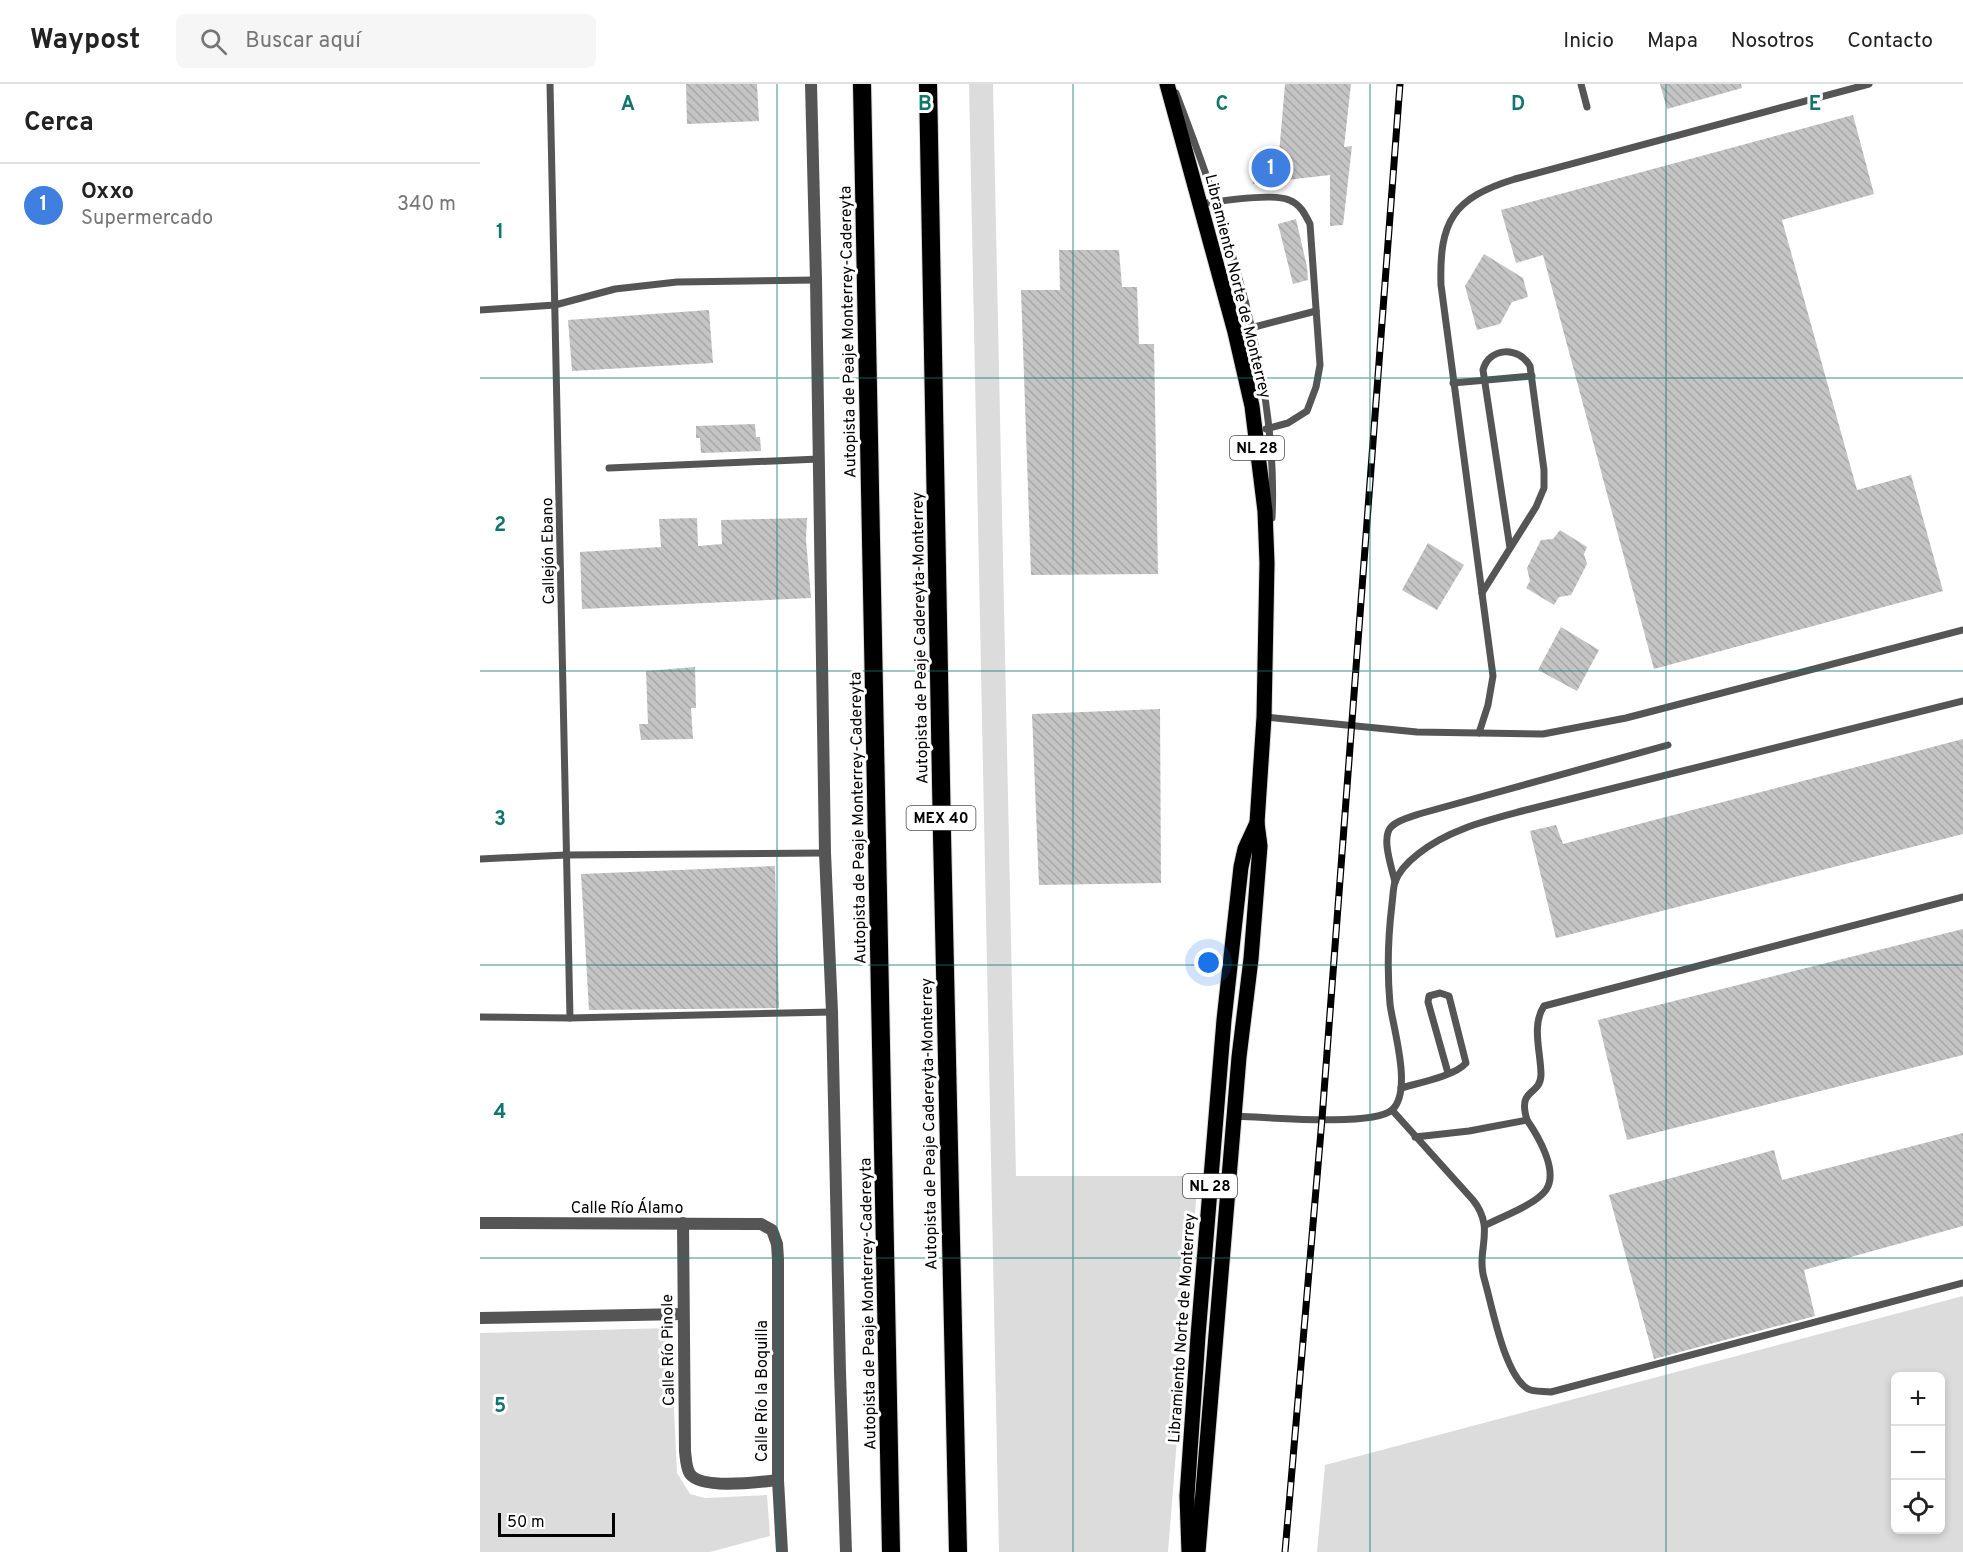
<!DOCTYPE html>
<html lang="es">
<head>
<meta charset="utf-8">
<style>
  :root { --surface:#fff; --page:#f6f6f6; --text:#222; --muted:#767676; --line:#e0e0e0; --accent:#1a73e8 }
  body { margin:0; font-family:Overpass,sans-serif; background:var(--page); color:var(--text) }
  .controls { position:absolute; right:18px; bottom:18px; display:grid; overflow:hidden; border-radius:9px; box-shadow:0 3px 9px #0003 }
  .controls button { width:54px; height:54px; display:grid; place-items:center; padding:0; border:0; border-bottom:2px solid var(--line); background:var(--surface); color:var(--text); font:30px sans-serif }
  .scale { position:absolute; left:18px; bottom:15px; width:117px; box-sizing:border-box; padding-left:6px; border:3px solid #000; border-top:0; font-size:16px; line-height:21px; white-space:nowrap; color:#000; -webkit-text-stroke:4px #fff; paint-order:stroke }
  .you { position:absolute; left:729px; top:879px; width:21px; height:21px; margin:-15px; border:4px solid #fff; border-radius:50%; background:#1a73e8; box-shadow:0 0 0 9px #1a73e833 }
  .badge { display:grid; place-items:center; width:39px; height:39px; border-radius:50%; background:var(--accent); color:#fff; font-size:20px; font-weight:700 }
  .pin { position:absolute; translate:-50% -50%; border:3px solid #fff; box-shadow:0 2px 6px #0006 }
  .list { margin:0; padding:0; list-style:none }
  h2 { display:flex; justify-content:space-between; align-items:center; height:78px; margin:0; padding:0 24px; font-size:26px }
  h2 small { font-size:20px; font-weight:400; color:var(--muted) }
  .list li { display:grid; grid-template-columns:39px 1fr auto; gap:18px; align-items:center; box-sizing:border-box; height:84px; padding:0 24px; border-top:2px solid var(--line) }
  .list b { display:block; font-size:22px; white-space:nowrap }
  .list p { margin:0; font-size:20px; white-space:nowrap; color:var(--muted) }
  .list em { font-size:20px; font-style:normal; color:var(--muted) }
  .icon { flex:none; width:33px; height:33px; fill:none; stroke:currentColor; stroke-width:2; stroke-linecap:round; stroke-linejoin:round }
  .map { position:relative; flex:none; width:1483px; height:1468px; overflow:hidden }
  header { display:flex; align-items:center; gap:36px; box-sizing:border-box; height:84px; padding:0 30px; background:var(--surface); border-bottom:2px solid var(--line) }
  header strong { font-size:28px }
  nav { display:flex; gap:33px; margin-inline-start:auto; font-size:21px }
  .search { width:420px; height:54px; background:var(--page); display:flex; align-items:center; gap:15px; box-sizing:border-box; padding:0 21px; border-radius:9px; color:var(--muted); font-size:22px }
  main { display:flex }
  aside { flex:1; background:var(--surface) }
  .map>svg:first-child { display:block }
  .green { fill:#dcdcdc; fill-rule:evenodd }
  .building { fill:url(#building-back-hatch) }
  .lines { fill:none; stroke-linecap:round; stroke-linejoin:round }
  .primary-casing { stroke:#dbdbdb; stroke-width:17 }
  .motorway-casing { stroke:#dbdbdb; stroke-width:20 }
  .service { stroke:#555; stroke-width:7 }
  .minor { stroke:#555; stroke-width:12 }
  .tertiary { stroke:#555; stroke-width:12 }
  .primary { stroke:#000; stroke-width:15 }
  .motorway { stroke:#000; stroke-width:18 }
  .rail-casing { stroke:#000; stroke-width:7 }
  .rail { stroke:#fff; stroke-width:4.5; stroke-dasharray:14; stroke-linecap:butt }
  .grid { fill:none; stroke:#0f766e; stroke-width:1.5; stroke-opacity:0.55 }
  .labels { text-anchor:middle; stroke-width:6; stroke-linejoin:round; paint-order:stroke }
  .shield { fill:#fff; stroke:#4c4c4c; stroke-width:1.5 }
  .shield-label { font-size:15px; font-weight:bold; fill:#000 }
  .street-label { font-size:16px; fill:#000; stroke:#fff }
  .grid-label { font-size:20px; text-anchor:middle; font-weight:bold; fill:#0f766e; stroke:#fff; stroke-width:6; stroke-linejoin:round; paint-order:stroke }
</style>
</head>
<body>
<header>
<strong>Waypost</strong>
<div class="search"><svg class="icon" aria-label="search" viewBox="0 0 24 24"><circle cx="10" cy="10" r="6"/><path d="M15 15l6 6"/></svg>Buscar aquí</div>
<nav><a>Inicio</a><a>Mapa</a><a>Nosotros</a><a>Contacto</a></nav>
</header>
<main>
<aside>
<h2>Cerca<small></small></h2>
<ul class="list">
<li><span class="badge" style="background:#3f7fe0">1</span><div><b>Oxxo</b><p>Supermercado</p></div><em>340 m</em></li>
</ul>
</aside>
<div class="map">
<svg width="1483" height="1468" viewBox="0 0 1483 1468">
  <defs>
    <pattern id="building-back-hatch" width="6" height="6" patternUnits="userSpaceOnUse" patternTransform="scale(1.5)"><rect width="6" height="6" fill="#c4c4c4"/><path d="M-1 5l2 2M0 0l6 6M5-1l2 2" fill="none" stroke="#a7a7a7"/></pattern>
  </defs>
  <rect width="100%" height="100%" fill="#fff"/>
  <g class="green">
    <path d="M489 0H513L536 1092H718L688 1468H519Z"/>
    <path d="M1483 1212V1468H837L845 1381ZM1416 1292H1460V1446H1416Z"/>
    <path d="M190 1244 197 1389 210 1410 225 1414 287 1411 290 1452 230 1468H0V1249Z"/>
  </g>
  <g class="building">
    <path d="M206 0H277L279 37 207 40Z"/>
    <path d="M805 0H871L864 63 872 62 863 141 850 142V91L773 100 771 74 799 70Z"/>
    <path d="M1180 0H1261L1262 4 1187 25Z"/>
    <path d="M1373 31 1394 110 1302 136 1377 406 1431 391 1463 507 1174 585 1063 171 1036 179 1021 126Z"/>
    <path d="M816 135 827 183 828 196 813 200 798 140Z"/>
    <path d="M579 166H639L642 203H657L659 260H674L678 490 551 491 541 206H580Z"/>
    <path d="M1004 170 1043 194 1048 213 1032 218 1020 240 997 246 985 202Z"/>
    <path d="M229 226 233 279 92 287 88 236Z"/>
    <path d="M275 340 276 353H280L281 367 221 369 220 354H216V342Z"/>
    <path d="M217 434 218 462 242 460 241 436 327 434 326 456 331 514 102 525 100 468 181 463 179 435Z"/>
    <path d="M1080 446 1107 463 1104 470 1107 480 1091 511 1079 513 1074 521 1046 504 1050 497 1047 484 1061 456 1073 455Z"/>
    <path d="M948 459 984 481 957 526 922 506Z"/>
    <path d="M1081 543 1119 566 1097 607 1058 586Z"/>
    <path d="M215 583 216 624H211L213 655 161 656 159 640H168L166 587Z"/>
    <path d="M680 625 681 799 559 801 552 630Z"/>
    <path d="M1483 655V750L1076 854 1050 747 1076 741 1083 760Z"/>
    <path d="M295 782 299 924 109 926 101 790Z"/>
    <path d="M1483 845V971L1147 1056 1118 936Z"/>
    <path d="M1483 1049V1142L1324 1186 1335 1232 1174 1275 1129 1111 1294 1066 1302 1096Z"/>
  </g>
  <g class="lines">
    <defs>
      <g id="primary">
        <path d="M687 0 755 248 772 322 785 427 787 479 784 633 777 739 780 762 771 875 759 973 718 1468"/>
        <path d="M709 1468 707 1412 718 1252 744 936 761 783 765 765 777 739"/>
      </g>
      <g id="motorway">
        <path d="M382 0 411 1468"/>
        <path d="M448 0 462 751 478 1468"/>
      </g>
    </defs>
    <use href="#primary" class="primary-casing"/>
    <use href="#motorway" class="motorway-casing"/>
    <g class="service">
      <path d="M70 0 90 934"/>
      <path d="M1101 0 1107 23"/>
      <path d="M696 9C746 139 799 294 792 434"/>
      <path d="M720 120C739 117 793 109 809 116 820 120 825 130 830 140L840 281 836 303 827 327 808 339 786 345"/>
      <path d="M0 226 75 221 135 205 197 198 336 196"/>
      <path d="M755 248 836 227"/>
      <path d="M973 299 1052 292"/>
      <path d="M129 384 339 375"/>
      <path d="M1002 509 1056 423 1064 404V386L1050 282C1039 262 1009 263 1003 286L1030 464"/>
      <path d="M784 633 937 648 1063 650 1146 634 1483 546"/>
      <path d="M999 649 1008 621 1013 592 961 201C959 137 973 114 1035 95L1389 0"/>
      <path d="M0 775 86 771 345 769"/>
      <path d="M915 798C912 784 900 752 912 742 920 735 931 733 939 730L1188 661"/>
      <path d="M0 933 90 934 352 928"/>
      <path d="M921 1004C938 999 975 992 986 979L969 912 960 909 949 912 948 918 968 989"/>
      <path d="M912 1026 993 1116C1016 1145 996 1165 1004 1194 1012 1221 1024 1291 1048 1305 1053 1308 1064 1307 1071 1308L1483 1199"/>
      <path d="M754 1032C784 1033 892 1043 912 1026 933 1007 913 944 910 920 907 887 908 853 912 820 913 813 913 804 915 798 919 787 929 777 938 770 969 745 1009 736 1046 726L1483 617"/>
      <path d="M1047 1036C1037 1003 1060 1013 1061 991 1061 969 1051 941 1064 922L1483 813"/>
      <path d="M935 1053 989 1047 1047 1036C1058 1052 1079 1087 1066 1106 1055 1121 1023 1132 1006 1141"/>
    </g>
    <g class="minor">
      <path d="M0 1139 270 1140H281L292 1146 297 1160 298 1175V1396L302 1468"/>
      <path d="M203 1139 205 1367C206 1375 206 1384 210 1390 222 1406 279 1398 298 1396"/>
      <path d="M0 1234 203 1230"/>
    </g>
    <path class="tertiary" d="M331 0 336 196 345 769 352 928 360 1288 366 1468"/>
    <use href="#primary" class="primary"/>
    <use href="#motorway" class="motorway"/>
    <defs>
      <path id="rail" d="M805 1468 842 1035 920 0"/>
    </defs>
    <use href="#rail" class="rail-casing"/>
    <use href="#rail" class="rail"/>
  </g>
  <path class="grid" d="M297 0V1468M593 0V1468M890 0V1468M1186 0V1468M0 294H1483M0 587H1483M0 881H1483M0 1174H1483"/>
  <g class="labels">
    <g class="shield">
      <rect x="750" y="352" width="54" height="24" rx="4.5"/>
      <rect x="426.5" y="722" width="69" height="24" rx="4.5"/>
      <rect x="703" y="1090" width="54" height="24" rx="4.5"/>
    </g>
    <g class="shield-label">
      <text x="777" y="369">NL 28</text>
      <text x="461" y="739">MEX 40</text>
      <text x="730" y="1107">NL 28</text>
    </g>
    <g class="street-label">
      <text transform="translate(759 202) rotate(76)" y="6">Libramiento Norte de Monterrey</text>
      <text transform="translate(367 248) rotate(-91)" y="6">Autopista de Peaje Monterrey-Cadereyta</text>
      <text transform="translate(67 467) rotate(-91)" y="6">Callejón Ebano</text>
      <text transform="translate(439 554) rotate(-91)" y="6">Autopista de Peaje Cadereyta-Monterrey</text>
      <text transform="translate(377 734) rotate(-91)" y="6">Autopista de Peaje Monterrey-Cadereyta</text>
      <text transform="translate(448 1040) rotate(-91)" y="6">Autopista de Peaje Cadereyta-Monterrey</text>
      <text x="147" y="1129">Calle Río Álamo</text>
      <text transform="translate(387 1220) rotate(-91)" y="6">Autopista de Peaje Monterrey-Cadereyta</text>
      <text transform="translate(701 1244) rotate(-86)" y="6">Libramiento Norte de Monterrey</text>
      <text transform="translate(187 1266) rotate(-91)" y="6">Calle Río Pinole</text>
      <text transform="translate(281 1307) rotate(-90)" y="6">Calle Río la Boquilla</text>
    </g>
  </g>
  <g class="grid-label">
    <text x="148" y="26">A</text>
    <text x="445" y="26">B</text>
    <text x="742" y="26">C</text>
    <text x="1038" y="26">D</text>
    <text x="1335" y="26">E</text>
    <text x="20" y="154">1</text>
    <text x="20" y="447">2</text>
    <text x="20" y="741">3</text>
    <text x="20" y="1034">4</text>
    <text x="20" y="1328">5</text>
  </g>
</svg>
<div class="controls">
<button>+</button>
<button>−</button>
<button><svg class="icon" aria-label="locate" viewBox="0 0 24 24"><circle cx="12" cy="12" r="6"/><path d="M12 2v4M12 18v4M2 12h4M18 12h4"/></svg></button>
</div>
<div class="scale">50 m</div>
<div class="you"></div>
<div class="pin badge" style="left:791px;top:84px;background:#3f7fe0">1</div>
</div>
</main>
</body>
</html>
